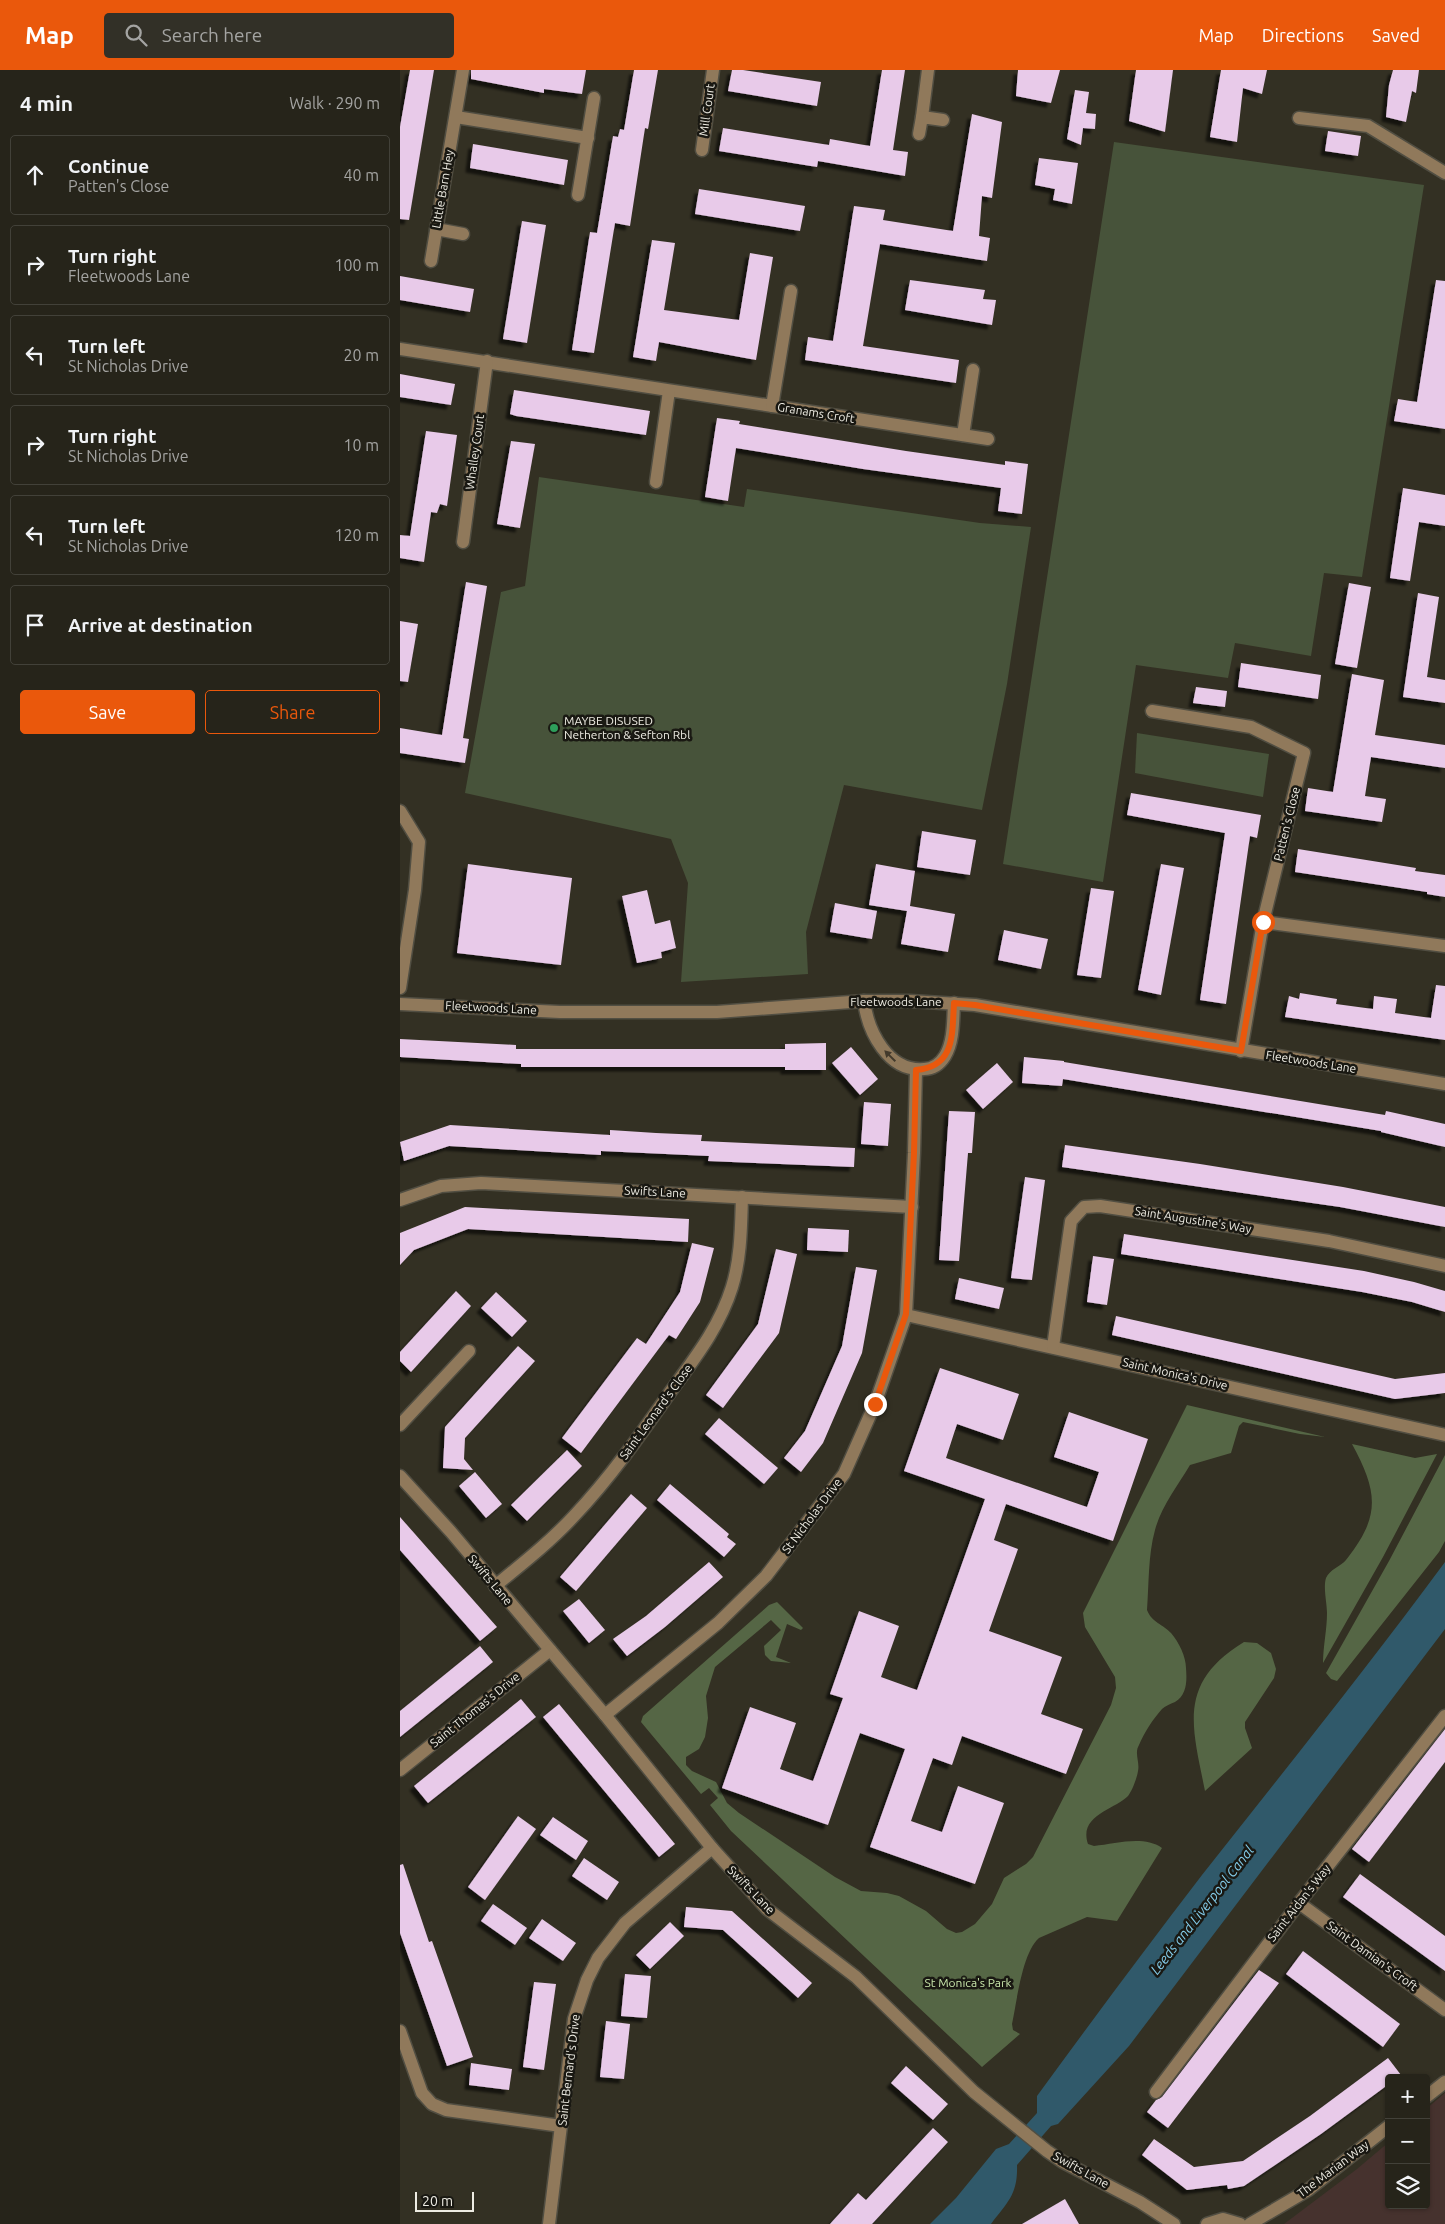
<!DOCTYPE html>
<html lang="en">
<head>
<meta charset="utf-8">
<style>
  :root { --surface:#26241a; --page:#323027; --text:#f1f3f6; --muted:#a4a4a2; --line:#424139; --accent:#ea580c }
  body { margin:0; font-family:Ubuntu,sans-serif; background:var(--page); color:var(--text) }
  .controls { position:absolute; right:15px; bottom:15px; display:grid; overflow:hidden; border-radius:5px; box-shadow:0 1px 4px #0004 }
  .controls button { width:45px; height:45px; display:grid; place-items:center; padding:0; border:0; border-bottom:1px solid var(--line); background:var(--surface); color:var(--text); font:25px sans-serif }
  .scale { position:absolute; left:15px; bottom:12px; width:59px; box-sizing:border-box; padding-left:5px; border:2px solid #eeece3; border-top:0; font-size:14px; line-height:18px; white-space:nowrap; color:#eeece3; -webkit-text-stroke:4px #191812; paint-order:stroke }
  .stop { position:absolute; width:15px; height:15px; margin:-11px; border:4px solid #ea580c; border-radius:50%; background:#fff }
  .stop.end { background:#ea580c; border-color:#fff; box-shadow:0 1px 5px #0008 }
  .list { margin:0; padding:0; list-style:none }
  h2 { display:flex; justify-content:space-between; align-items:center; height:65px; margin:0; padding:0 20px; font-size:21px }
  h2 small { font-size:16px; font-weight:400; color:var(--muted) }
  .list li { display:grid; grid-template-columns:32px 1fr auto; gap:15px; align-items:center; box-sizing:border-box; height:80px; margin:0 10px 10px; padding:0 10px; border:1px solid var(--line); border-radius:5px }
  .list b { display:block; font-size:19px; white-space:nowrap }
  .list p { margin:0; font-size:16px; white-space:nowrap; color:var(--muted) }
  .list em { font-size:16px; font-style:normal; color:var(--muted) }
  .actions { display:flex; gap:10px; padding:15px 20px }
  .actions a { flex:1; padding:11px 0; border:1px solid var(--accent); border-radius:5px; text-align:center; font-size:18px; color:var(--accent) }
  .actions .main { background:var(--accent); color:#fff }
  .icon { flex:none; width:28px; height:28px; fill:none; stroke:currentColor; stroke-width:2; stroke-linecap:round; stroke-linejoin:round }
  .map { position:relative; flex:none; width:1045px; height:2154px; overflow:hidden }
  header { display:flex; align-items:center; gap:30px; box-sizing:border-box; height:70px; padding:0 25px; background:var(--accent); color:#fff }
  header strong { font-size:24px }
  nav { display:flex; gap:28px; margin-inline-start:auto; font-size:18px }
  .search { width:350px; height:45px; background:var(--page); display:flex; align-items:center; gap:12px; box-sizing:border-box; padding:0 18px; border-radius:5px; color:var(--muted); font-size:19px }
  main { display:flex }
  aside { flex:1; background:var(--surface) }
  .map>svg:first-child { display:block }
  .education { fill:#46322e }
  .green { fill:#47533a }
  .forest { fill:#556645 }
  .water { fill:#30596a }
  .building { fill:#e8cae9; filter:url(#shadow) }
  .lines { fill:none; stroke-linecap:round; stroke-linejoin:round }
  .minor-casing { stroke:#514e42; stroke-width:15 }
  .minor { stroke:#90795b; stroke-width:12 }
  .oneway { fill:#433a2c }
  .route { stroke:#ea580c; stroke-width:6 }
  .leisure-dot { fill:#2e9e5b; stroke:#191812; stroke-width:2 }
  .labels { text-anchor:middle; stroke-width:5; stroke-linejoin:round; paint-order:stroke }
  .street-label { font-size:12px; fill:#eeece3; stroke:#191812 }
  .poi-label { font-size:12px; fill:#eeece3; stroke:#191812; text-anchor:start }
  .park-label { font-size:12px; fill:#c8e6ab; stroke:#191812 }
  .water-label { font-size:14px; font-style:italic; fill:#84cdeb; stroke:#191812 }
</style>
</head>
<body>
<header>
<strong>Map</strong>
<div class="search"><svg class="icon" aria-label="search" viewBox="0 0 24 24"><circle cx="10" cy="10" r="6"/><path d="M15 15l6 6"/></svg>Search here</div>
<nav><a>Map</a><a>Directions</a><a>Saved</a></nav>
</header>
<main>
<aside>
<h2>4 min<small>Walk · 290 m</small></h2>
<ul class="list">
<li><svg class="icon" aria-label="ahead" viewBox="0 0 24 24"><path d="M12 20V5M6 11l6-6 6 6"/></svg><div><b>Continue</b><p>Patten's Close</p></div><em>40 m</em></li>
<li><svg class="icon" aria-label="right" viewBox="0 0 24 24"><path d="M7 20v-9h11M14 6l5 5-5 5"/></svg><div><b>Turn right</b><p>Fleetwoods Lane</p></div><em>100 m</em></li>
<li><svg class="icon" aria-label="left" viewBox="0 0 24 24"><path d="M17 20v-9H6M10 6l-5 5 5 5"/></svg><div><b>Turn left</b><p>St Nicholas Drive</p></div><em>20 m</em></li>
<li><svg class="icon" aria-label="right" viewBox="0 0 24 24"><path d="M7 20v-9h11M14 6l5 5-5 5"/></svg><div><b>Turn right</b><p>St Nicholas Drive</p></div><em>10 m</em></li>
<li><svg class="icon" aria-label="left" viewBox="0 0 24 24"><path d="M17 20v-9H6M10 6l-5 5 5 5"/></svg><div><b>Turn left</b><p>St Nicholas Drive</p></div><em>120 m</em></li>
<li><svg class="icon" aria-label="arrive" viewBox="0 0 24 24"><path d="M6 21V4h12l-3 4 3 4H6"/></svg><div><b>Arrive at destination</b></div></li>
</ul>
<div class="actions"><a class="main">Save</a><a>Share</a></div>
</aside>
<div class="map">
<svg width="1045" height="2154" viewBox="0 0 1045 2154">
  <defs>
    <filter id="shadow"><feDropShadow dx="-4.5" dy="4.5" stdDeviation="1" flood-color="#0009"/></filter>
  </defs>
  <rect width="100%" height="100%" fill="#333023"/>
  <path class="education" d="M1045 2023V2154H884L957 2099 989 2072V2135H1026V2039Z"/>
  <g class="green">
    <path d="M714 72 1024 115 962 507 924 503 911 586 835 573 828 608 736 595 703 812 603 794Z"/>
    <path d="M139 407 344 437 347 419 580 453 631 457 607 614 582 740 444 715 406 862 408 904 281 912 288 813 271 769 65 723 101 522 125 516Z"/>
    <path d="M737 663 869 684 863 727 735 703Z"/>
  </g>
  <g class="forest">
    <path d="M787 1335 925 1367 900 1364 843 1352 839 1356 831 1383 790 1395C778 1415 761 1437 755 1460 748 1485 749 1514 747 1540 752 1553 763 1554 771 1563 779 1572 786 1587 786 1598 787 1611 787 1625 775 1632 770 1634 765 1636 762 1639 753 1649 744 1663 739 1675 734 1683 740 1692 738 1701 737 1708 732 1721 728 1726 716 1739 678 1745 688 1774L694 1776C716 1774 743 1765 762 1778L717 1851 687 1847 639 1868C622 1883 617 1931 612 1954L613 1960 620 1964 582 1997 331 1761 310 1735 318 1728 309 1718 301 1724 241 1652 243 1646 369 1535 377 1532 403 1558 401 1560 387 1554 376 1587 391 1593 371 1591 365 1585 364 1576 381 1560 371 1550 315 1597 306 1626 308 1648 305 1667 299 1679 286 1687V1695L292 1701 316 1712 327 1733 339 1743 435 1807 461 1821 487 1823 499 1826 526 1841 547 1859 556 1863 562 1862 575 1854 592 1834 604 1808 626 1794 633 1787 711 1635 716 1618 715 1607 685 1557 683 1543Z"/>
    <path d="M952 1374 1015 1388 1037 1384 983 1487 923 1593C923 1576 927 1560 927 1543 927 1533 923 1518 926 1508 929 1500 941 1496 946 1490 981 1446 978 1422 952 1374Z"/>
    <path d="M1045 1385V1471L1039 1482 937 1611 931 1609 926 1603 989 1491Z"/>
    <path d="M844 1572 857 1573 871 1583 876 1599 874 1608 845 1652V1658L852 1678 805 1721C792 1656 777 1613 844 1572Z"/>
  </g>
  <path class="water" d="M1045 1492V1559L729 1976 658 2054 651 2056 617 2095C618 2124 608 2132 591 2154H530L556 2128 596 2079 609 2074 637 2043V2026C691 1952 746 1878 802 1805 884 1701 967 1598 1045 1492Z"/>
  <g class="building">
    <path d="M10 0H34L9 150 0 149V57Z"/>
    <path d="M71 0H186L182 24 144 19V23L71 9Z"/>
    <path d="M234 0H258L248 59 245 58 230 156 215 153 194 283 172 280 190 162 197 163 213 66 218 67 220 59 224 60Z"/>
    <path d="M332 0H343L421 12 417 36 328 21Z"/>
    <path d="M482 0H505L493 80 508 82 505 106 418 91 417 97 319 81 323 58 429 75 430 69 470 76Z"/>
    <path d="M618 0H660L651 33 616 26Z"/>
    <path d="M736 0H773L765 62 729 51Z"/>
    <path d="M821 0H867L862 24 843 18 837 72 810 67Z"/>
    <path d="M993 0H1019L1016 23 1012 21 1006 52 986 47 989 15Z"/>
    <path d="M675 20 689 22 686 43 696 44 695 59 683 58 681 75 667 69Z"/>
    <path d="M572 44 602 52 592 128 582 126 579 166 590 168 587 191 480 174 463 276 559 290 556 313 405 290 408 267 433 271 454 136 485 140 483 150 553 161Z"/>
    <path d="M928 61 961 66 958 86 925 81Z"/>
    <path d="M73 74 168 90 164 115 70 98Z"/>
    <path d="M639 88 678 93 672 134 653 130 655 119 635 115Z"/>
    <path d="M299 119 405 136 400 161 295 144Z"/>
    <path d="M122 151 146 155 127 273 103 269Z"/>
    <path d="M252 170 275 173 264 240 339 250 350 183 373 187 356 290 259 272 256 291 233 287Z"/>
    <path d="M0 206 74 219 70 242 0 230Z"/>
    <path d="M510 210 585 220 583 229 596 230 592 255 505 240Z"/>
    <path d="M1036 210 1045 211V359L994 351 998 329 1017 332Z"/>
    <path d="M0 304 55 314 51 335 0 327Z"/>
    <path d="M114 320 250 341 246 365 116 346 110 344Z"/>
    <path d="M317 348 340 351 339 354 506 381 605 395V391L628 394 622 444 598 441 601 418 463 399 336 378 328 431 305 427Z"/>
    <path d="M26 361 57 365 47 436 40 434 37 443 31 442 24 492 0 488V465L10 466Z"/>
    <path d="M111 371 135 374 120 458 97 454Z"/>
    <path d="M1003 418 1045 425V456L1019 452 1010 511 990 508Z"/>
    <path d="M66 512 87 516 63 668 69 669 65 693 0 683V658L42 665Z"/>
    <path d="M949 513 971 517 957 598 935 594Z"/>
    <path d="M1018 523 1039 527 1027 607 1045 610V633L1003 627Z"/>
    <path d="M0 551 18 554 8 612 0 611Z"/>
    <path d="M841 593 921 605 918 629 838 617Z"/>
    <path d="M952 604 984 610 975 665 1045 675V698L971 687 965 726 986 729 982 752 905 741 908 718 933 722Z"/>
    <path d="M796 617 827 621 825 637 793 633Z"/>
    <path d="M731 723 861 745 857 768 850 766 826 934 800 930 825 763 727 745Z"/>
    <path d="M522 761 576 770 570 805 517 797Z"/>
    <path d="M898 779 1016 798 1015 801 1045 805V827L1027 824V822L895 802Z"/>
    <path d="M68 794 172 808 161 895 57 883Z"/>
    <path d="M476 794 515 801 510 836 555 844 548 882 501 874 507 841 469 835Z"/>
    <path d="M761 794 784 798 761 925 738 920Z"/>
    <path d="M691 818 714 821 701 908 677 905Z"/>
    <path d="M247 820 255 854 270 850 276 878 261 882 262 888 237 893 222 826Z"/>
    <path d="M435 833 477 841 472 869 430 862Z"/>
    <path d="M604 860 648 869 641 899 598 890Z"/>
    <path d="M1036 915 1045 916V970L885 947 889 926 899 929 900 923 937 929 936 934 973 939 974 926 997 929 995 943 1031 948Z"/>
    <path d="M0 969 116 975V979H385V974L426 973V1000H385V997H121V994L0 987Z"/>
    <path d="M451 977 478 1009 460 1025 432 993Z"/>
    <path d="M624 987 664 991V992L985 1045 986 1041 1045 1054V1077L981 1062V1061L663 1009 662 1016 622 1013Z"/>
    <path d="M597 993 613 1012 583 1039 566 1020Z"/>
    <path d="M464 1032 491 1034 488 1076 461 1074Z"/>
    <path d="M549 1041 575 1042 572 1083H568L559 1191 539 1190Z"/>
    <path d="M50 1055 210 1065V1060L256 1063 302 1065 301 1071 455 1078 454 1097 308 1091 309 1086 201 1081V1085L49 1076 4 1091 0 1072Z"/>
    <path d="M665 1075 800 1094 943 1117 1045 1137V1157L940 1137 662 1097Z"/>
    <path d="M625 1107 645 1110 632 1210 611 1208Z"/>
    <path d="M65 1137 289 1149 288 1172 68 1159 14 1180 0 1195V1163Z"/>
    <path d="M408 1158 449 1160 448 1182 407 1180Z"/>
    <path d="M724 1164 964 1201 1014 1212 1045 1221V1242L1012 1232 962 1222 721 1184Z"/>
    <path d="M292 1173 314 1178 300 1232 276 1269 269 1265 181 1383 162 1368 237 1268 246 1274 280 1222Z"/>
    <path d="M376 1179 397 1184 379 1263 323 1338 306 1325 358 1254Z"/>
    <path d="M693 1186 714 1189 707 1235 687 1232Z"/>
    <path d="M456 1197 477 1200 462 1283 423 1373 401 1402 384 1388 405 1361 442 1276Z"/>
    <path d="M559 1208 604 1218 599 1239 555 1229Z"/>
    <path d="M56 1221 71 1236 11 1302 0 1291V1282Z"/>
    <path d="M96 1222 127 1251 112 1267 81 1238Z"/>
    <path d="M716 1246 995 1309 1045 1303V1323L995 1329 712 1265Z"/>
    <path d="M118 1276 135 1291 65 1368 64 1389 73 1400 43 1398 45 1357Z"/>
    <path d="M540 1298 619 1324 603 1370 557 1354 546 1388 687 1437 699 1402 654 1387 669 1342 748 1369 713 1471 606 1434 594 1470 618 1479 589 1561 662 1587 641 1644 683 1659 666 1704 562 1666 552 1695 533 1688 511 1751 542 1762 558 1716 604 1733 575 1814 470 1777 505 1679 460 1663 428 1755 322 1718 350 1637 396 1653 380 1699 413 1711 443 1628 430 1624 459 1541 499 1556 481 1607 517 1620 585 1429 504 1401Z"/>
    <path d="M319 1348 378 1398 364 1414 305 1364Z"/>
    <path d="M167 1380 182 1396 127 1451 111 1435Z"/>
    <path d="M75 1402 102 1434 86 1448 59 1416Z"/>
    <path d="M270 1414 329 1464 327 1467 336 1474 324 1487 257 1430Z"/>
    <path d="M231 1424 247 1438 176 1521 160 1507Z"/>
    <path d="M0 1447 97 1557 80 1571 0 1480Z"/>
    <path d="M309 1492 323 1507 265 1557 227 1586 213 1569 246 1546Z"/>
    <path d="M179 1529 205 1560 189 1573 163 1541Z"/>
    <path d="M80 1576 93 1592 0 1667V1641Z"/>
    <path d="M121 1629 136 1647 28 1733 14 1716Z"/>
    <path d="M159 1634 275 1774 259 1787 143 1647Z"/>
    <path d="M1045 1659V1692L969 1792 952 1779Z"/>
    <path d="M118 1746 136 1759 85 1830 68 1817Z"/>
    <path d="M153 1747 188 1771 176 1790 140 1765Z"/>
    <path d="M184 1788 219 1812 207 1830 172 1806Z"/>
    <path d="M3 1794 29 1872 32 1871 73 1987 47 1996 0 1863V1795Z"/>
    <path d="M960 1804 1045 1866V1901L943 1827Z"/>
    <path d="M93 1834 127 1858 115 1875 81 1851Z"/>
    <path d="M286 1837 332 1841 412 1913 398 1928 323 1860 284 1857Z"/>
    <path d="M142 1849 176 1873 163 1891 129 1868Z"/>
    <path d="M270 1852 284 1866 250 1899 236 1885Z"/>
    <path d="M903 1881 1000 1954 983 1977 886 1904Z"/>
    <path d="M859 1900 879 1913 768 2058 747 2042 756 2030 762 2027Z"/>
    <path d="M225 1904 251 1906 247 1948 221 1946Z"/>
    <path d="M134 1912 156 1914 144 2000 123 1997Z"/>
    <path d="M206 1951 230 1954 224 2009 200 2007Z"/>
    <path d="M988 1988 1001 2005 997 2008H989V2014L921 2064 844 2116 828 2119 827 2115 787 2120 742 2085 754 2069 794 2097 843 2091 910 2046Z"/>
    <path d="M71 1993 112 1999 109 2020 69 2015Z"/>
    <path d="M506 1996 548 2034 533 2050 491 2013Z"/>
    <path d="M533 2058 548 2072 472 2154H430L458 2123 466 2130Z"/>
    <path d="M665 2129 679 2154H622Z"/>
  </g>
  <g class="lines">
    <defs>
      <g id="minor">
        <path d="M56 47 188 68"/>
        <path d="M522 47 528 0"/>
        <path d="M899 48 968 56 1045 103"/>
        <path d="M519 64 522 47 543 50"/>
        <path d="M302 80 313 0"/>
        <path d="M178 125 194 28"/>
        <path d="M36 159 63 164"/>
        <path d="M31 191 63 0"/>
        <path d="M0 279 588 369"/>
        <path d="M372 336 391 221"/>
        <path d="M563 365 573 300"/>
        <path d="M256 412 269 321"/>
        <path d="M63 472 87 291"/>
        <path d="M752 641 851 657 904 683 863 852 841 981"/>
        <path d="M0 741 19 772 15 820 0 918"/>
        <path d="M863 852 1045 876"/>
        <path d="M464 931C468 962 488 1002 524 999 533 999 540 994 545 986 554 971 553 950 554 933"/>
        <path d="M0 934 160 942H317L464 931H510L575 935 1045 1014"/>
        <path d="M0 1130 41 1116 81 1113 512 1137"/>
        <path d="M506 1245 1045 1365"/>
        <path d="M653 1277 671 1151 684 1137 700 1136 929 1171 1045 1196"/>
        <path d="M0 1355 69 1281"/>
        <path d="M0 1406 51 1462 205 1645 312 1778 367 1839 456 1907 574 2022 647 2081 663 2092 740 2132 774 2154"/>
        <path d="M95 1516C122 1494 150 1472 174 1446 210 1408 241 1364 271 1321 295 1288 320 1256 332 1217 341 1188 341 1157 342 1127"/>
        <path d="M205 1645 318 1553 366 1506 444 1404 475 1334 506 1245 514 1083 516 1000"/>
        <path d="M0 1700 150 1580"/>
        <path d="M899 1833 1045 1940"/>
        <path d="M0 1961 22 2023 32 2034 46 2040 161 2056"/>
        <path d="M756 2022 899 1833 1045 1646"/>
        <path d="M1026 2027 1045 2012"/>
        <path d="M149 2154 174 1949 187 1910 198 1888 225 1853 312 1778"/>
        <path d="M807 2154 823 2149 840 2154"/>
        <path d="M850 2154 908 2120 989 2056"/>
      </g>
    </defs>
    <use href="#minor" class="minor-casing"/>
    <use href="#minor" class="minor"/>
  </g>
  <defs><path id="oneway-solid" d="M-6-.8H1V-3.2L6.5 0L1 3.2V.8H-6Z" transform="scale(1.25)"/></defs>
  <use class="oneway" href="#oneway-solid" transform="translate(490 986) rotate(-135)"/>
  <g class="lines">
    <path class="route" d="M475 1334 506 1244 514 1083 516 1000C555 997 552 965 554 933L575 935 841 981 863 852"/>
  </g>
  <circle class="leisure-dot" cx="154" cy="658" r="5"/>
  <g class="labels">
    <g class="street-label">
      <text transform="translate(307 40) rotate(-82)" y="4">Mill Court</text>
      <text transform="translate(43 119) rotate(-80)" y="4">Little Barn Hey</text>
      <text transform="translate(416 343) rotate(9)" y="4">Granams Croft</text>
      <text transform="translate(75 382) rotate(-82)" y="4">Whalley Court</text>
      <text transform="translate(887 754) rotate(-76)" y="4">Patten's Close</text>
      <text x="496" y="936">Fleetwoods Lane</text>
      <text transform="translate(91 938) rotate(3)" y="4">Fleetwoods Lane</text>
      <text transform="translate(911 992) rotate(9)" y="4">Fleetwoods Lane</text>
      <text transform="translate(255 1122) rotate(3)" y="4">Swifts Lane</text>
      <text transform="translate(793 1150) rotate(9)" y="4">Saint Augustine's Way</text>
      <text transform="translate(775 1304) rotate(13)" y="4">Saint Monica's Drive</text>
      <text transform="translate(256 1342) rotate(-54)" y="4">Saint Leonard's Close</text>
      <text transform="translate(412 1446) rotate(-53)" y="4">St Nicholas Drive</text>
      <text transform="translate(90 1510) rotate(50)" y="4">Swifts Lane</text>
      <text transform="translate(75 1640) rotate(-39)" y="4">Saint Thomas's Drive</text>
      <text transform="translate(351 1820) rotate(46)" y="4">Swifts Lane</text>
      <text transform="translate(899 1833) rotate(-52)" y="4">Saint Aidan's Way</text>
      <text transform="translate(972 1886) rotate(36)" y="4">Saint Damian's Croft</text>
      <text transform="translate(169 2000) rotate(-83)" y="4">Saint Bernard's Drive</text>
      <text transform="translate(933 2099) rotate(-37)" y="4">The Marian Way</text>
      <text transform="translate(681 2100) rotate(29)" y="4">Swifts Lane</text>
    </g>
    <g class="poi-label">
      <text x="164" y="655">MAYBE DISUSED<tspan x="164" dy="14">Netherton &amp; Sefton Rbl</tspan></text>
    </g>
    <g class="park-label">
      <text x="568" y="1917">St Monica's Park</text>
    </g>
    <g class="water-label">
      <text transform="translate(802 1840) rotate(-52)" y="5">Leeds and Liverpool Canal</text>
    </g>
  </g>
</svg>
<div class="controls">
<button>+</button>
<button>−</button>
<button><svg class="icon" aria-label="layers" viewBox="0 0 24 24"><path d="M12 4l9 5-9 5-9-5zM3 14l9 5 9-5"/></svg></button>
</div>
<div class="scale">20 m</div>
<div class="stop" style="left:863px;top:852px"></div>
<div class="stop end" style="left:475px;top:1334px"></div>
</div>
</main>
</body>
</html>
